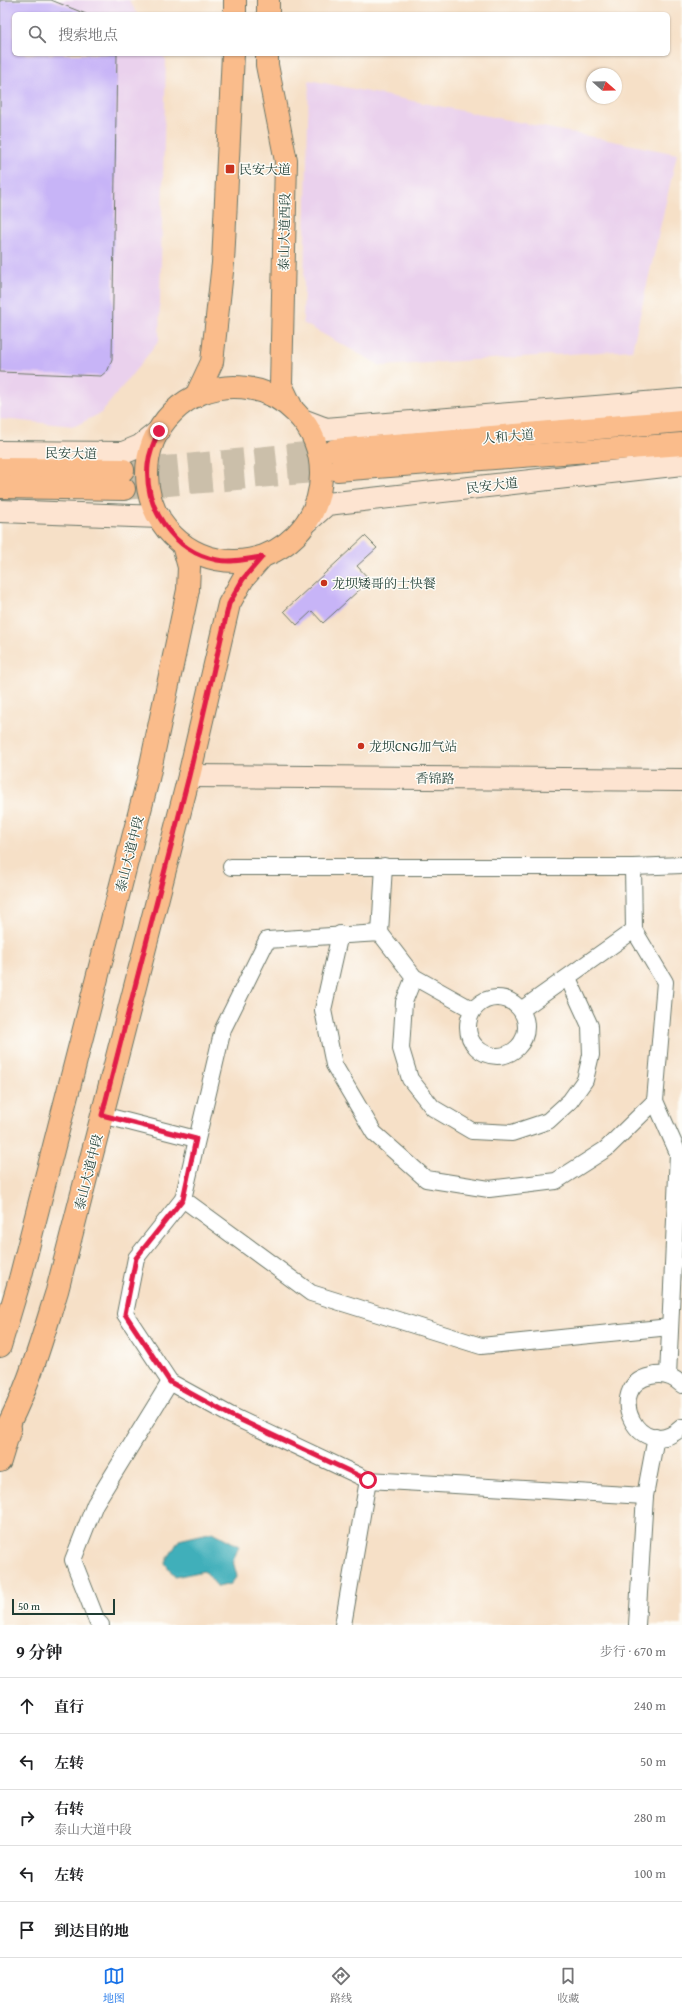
<!DOCTYPE html>
<html lang="zh">
<head>
<meta charset="utf-8">
<style>
  :root { --surface:#fff; --page:#f2f2f2; --text:#202124; --muted:#757577; --line:#e0e0e0; --accent:#1a73e8 }
  body { margin:0; font-family:"Gentium Book Plus","Noto Serif SC",serif; background:var(--page); color:var(--text) }
  .compass { position:absolute; left:586px; top:68px; width:36px; height:36px; border-radius:50%; background:var(--surface); box-shadow:0 1px 3px #0004; rotate:110deg }
  .scale { position:absolute; left:12px; bottom:10px; width:103px; box-sizing:border-box; padding-left:4px; border:2px solid #1f3d34; border-top:0; font-size:11px; line-height:14px; white-space:nowrap; color:#1f3d34; -webkit-text-stroke:3px #fdfcf7; paint-order:stroke }
  .stop { position:absolute; width:12px; height:12px; margin:-9px; border:3px solid #e11d48; border-radius:50%; background:#fff }
  .stop.end { background:#e11d48; border-color:#fff; box-shadow:0 1px 4px #0008 }
  .list { margin:0; padding:0; list-style:none }
  h2 { display:flex; justify-content:space-between; align-items:center; height:52px; margin:0; padding:0 16px; font-size:17px }
  h2 small { font-size:13px; font-weight:400; color:var(--muted) }
  .list li { display:grid; grid-template-columns:26px 1fr auto; gap:12px; align-items:center; box-sizing:border-box; height:56px; padding:0 16px; border-top:1px solid var(--line) }
  .list b { display:block; font-size:15px; white-space:nowrap }
  .list p { margin:0; font-size:13px; white-space:nowrap; color:var(--muted) }
  .list em { font-size:13px; font-style:normal; color:var(--muted) }
  .icon { flex:none; width:22px; height:22px; fill:none; stroke:currentColor; stroke-width:2; stroke-linecap:round; stroke-linejoin:round }
  .map { position:relative; flex:none; width:682px; height:1625px; overflow:hidden }
  .search { position:absolute; background:var(--surface); box-shadow:0 1px 3px #0004; left:12px; right:12px; top:12px; height:44px; display:flex; align-items:center; gap:10px; box-sizing:border-box; padding:0 14px; border-radius:6px; color:var(--muted); font-size:15px }
  .sheet { height:332px; background:var(--surface) }
  nav { display:flex; justify-content:space-around; align-items:center; box-sizing:border-box; height:56px; border-top:1px solid var(--line); background:var(--surface); font-size:11px; color:var(--muted) }
  nav a { display:grid; justify-items:center; gap:2px }
  nav .on { color:var(--accent) }
  .map>svg:first-child { display:block }
  .built { fill:#ead1ed }
  .water { fill:#3fafba; stroke:#2f7677 }
  .building { fill:#c7b4f7 }
  .lines { fill:none; stroke-linecap:round; stroke-linejoin:round }
  .primary-tunnel { stroke:#cbbfaa; stroke-width:22; stroke-dasharray:22 11; stroke-linecap:butt }
  .street-casing { stroke:#6a7667; stroke-width:18 }
  .secondary-casing { stroke:#6a7667; stroke-width:24 }
  .primary-casing { stroke:#6a7667; stroke-width:24 }
  .street { stroke:#fff; stroke-width:16 }
  .secondary { stroke:#fde4d1; stroke-width:22 }
  .primary { stroke:#fabc8b; stroke-width:22 }
  .route { stroke:#e11d48; stroke-width:5 }
  .poi-dot { fill:#c8321e; stroke:#fdfcf7; stroke-width:1.5 }
  .labels { text-anchor:middle; stroke-width:3; stroke-linejoin:round; paint-order:stroke }
  .poi-label { font-size:13px; fill:#1f3d34; stroke:#fdfcf7; text-anchor:start }
  .street-label { font-size:13px; fill:#1f3d34; stroke:#fdfcf7 }
</style>
</head>
<body>
<div class="map">
<svg width="682" height="1625" viewBox="0 0 682 1625">
  <rect width="100%" height="100%" fill="#fdfcf7"/>
  <filter id="ink" filterUnits="userSpaceOnUse"><feTurbulence type="fractalNoise" baseFrequency=".025" numOctaves="2"/><feDisplacementMap in="SourceGraphic" scale="8" xChannelSelector="R" yChannelSelector="G"/><feConvolveMatrix kernelMatrix="1 2 1 2 8 2 1 2 1" color-interpolation-filters="sRGB"/></filter>
  <filter id="wash" filterUnits="userSpaceOnUse"><feTurbulence type="fractalNoise" baseFrequency=".012" numOctaves="4" result="noise"/><feDisplacementMap in="SourceGraphic" scale="16" xChannelSelector="R" yChannelSelector="G"/><feGaussianBlur stdDeviation="0.9" result="paint"/><feColorMatrix in="noise" values="0 0 0 0 0 0 0 0 0 0 0 0 0 0 0 0 0 1.4 0 .05"/><feComposite in="paint" operator="in"/></filter>
  <g filter="url(#wash)">
    <rect width="100%" height="100%" fill="#f6e0c7"/>
    <g class="built">
      <path d="M0 0H129L137 14H14V54H162L166 60 159 341 101 413 75 426 0 419Z"/>
      <path d="M309 80 677 154 632 350 381 366 303 323Z"/>
    </g>
    <path class="water" d="M213 1532 239 1546 233 1561 237 1576 231 1584 218 1587 204 1571 175 1577 165 1563 179 1540Z"/>
    <g id="blocks">
      <g class="building">
        <path d="M0 0H51L86 14H14V54H117L112 359 108 370 101 376 0 372Z"/>
        <path d="M365 536 377 548 357 566 370 580 323 623 312 611 297 625 284 611Z"/>
      </g>
    </g>
  </g>
  <g filter="url(#ink)">
    <use href="#blocks" fill-opacity="0" stroke="#6a7667" stroke-width="1"/>
    <g class="lines">
      <g class="primary-tunnel">
        <path d="M123 470 176 466 335 450"/>
        <path d="M124 489 337 470"/>
      </g>
      <defs>
        <g id="street">
          <path d="M231 867H633L682 865"/>
          <path d="M633 867 634 930 665 982 655 1101 678 1153 668 1376"/>
          <path d="M380 933 384 866"/>
          <path d="M340 934 323 1010 334 1065 374 1133 426 1179 489 1189 556 1181 606 1149 655 1101"/>
          <path d="M414 977 404 1002 401 1049 410 1079 433 1108 472 1131 512 1133 548 1121 570 1101 585 1080 591 1055 590 1026 568 978"/>
          <circle cx="497" cy="1027" r="29"/>
          <path d="M521 1010 634 930"/>
          <path d="M102 1115 196 1139"/>
          <path d="M183 1199 311 1293 481 1346 670 1327"/>
          <path d="M682 1385C673 1376 663 1373 651 1376 602 1386 639 1467 682 1427"/>
          <path d="M368 1480 230 1415 170 1382 125 1314 136 1258 183 1199 223 1029 267 940 380 933 414 977 473 1010"/>
          <path d="M101 1625 97 1621 73 1560 95 1504 170 1382"/>
          <path d="M343 1625 368 1480 645 1496"/>
          <path d="M637 1625 645 1496 656 1437"/>
        </g>
        <g id="secondary">
          <path d="M305 421 326 429 682 400"/>
          <path d="M0 452 123 453 140 446 159 431"/>
          <path d="M0 511 159 517"/>
          <path d="M308 521 327 504 682 464"/>
          <path d="M189 776 682 780"/>
        </g>
        <g id="primary">
          <path d="M235 14V0"/>
          <path d="M268 14V0"/>
          <path d="M267 54V65L286 161 281 385 292 408"/>
          <circle cx="234" cy="474" r="87"/>
          <path d="M196 396 212 362 223 263 233 54"/>
          <path d="M335 450 682 421"/>
          <path d="M0 469 123 470"/>
          <path d="M337 470 682 444"/>
          <path d="M0 487 124 489"/>
          <path d="M0 1346 20 1279 148 779 188 590 189 567 183 545"/>
          <path d="M0 1440C27 1394 41 1342 57 1291L189 776 229 604 243 579 262 557"/>
          <path d="M0 1461 10 1428"/>
        </g>
      </defs>
      <use href="#street" class="street-casing"/>
      <use href="#secondary" class="secondary-casing"/>
      <use href="#primary" class="primary-casing"/>
      <use href="#street" class="street"/>
      <use href="#secondary" class="secondary"/>
      <use href="#primary" class="primary"/>
    </g>
  </g>
  <g class="lines" filter="url(#ink)">
    <path class="route" d="M159 431C154 442 149 453 148 465 144 508 174 552 217 560 232 563 247 559 262 557L243 579 229 604 189 776 102 1115 196 1139 183 1199 136 1258 125 1314 170 1382 230 1415 368 1480"/>
  </g>
  <g class="poi-dot">
    <rect x="225" y="164" width="10" height="10" rx="2"/>
    <circle cx="324" cy="583" r="4"/>
    <circle cx="361" cy="746" r="4"/>
  </g>
  <g class="labels">
    <g class="poi-label">
      <text x="239" y="174">民安大道</text>
      <text x="332" y="588">龙坝矮哥的士快餐</text>
      <text x="369" y="751">龙坝CNG加气站</text>
    </g>
    <g class="street-label">
      <text transform="translate(284 232) rotate(-89)" y="5">泰山大道西段</text>
      <text transform="translate(508 436) rotate(-5)" y="5">人和大道</text>
      <text transform="translate(71 453) rotate(1)" y="5">民安大道</text>
      <text transform="translate(492 485) rotate(-7)" y="5">民安大道</text>
      <text transform="translate(435 778) rotate(1)" y="5">香锦路</text>
      <text transform="translate(129 854) rotate(-76)" y="5">泰山大道中段</text>
      <text transform="translate(88 1172) rotate(-76)" y="5">泰山大道中段</text>
    </g>
  </g>
</svg>
<svg class="compass" viewBox="-18 -18 36 36"><path d="M0-13l5 13h-10z" fill="#e53935"/><path d="M0 13l5-13h-10z" fill="#757577"/></svg>
<div class="scale">50 m</div>
<div class="stop" style="left:368px;top:1480px"></div>
<div class="stop end" style="left:159px;top:431px"></div>
<div class="search"><svg class="icon" aria-label="search" viewBox="0 0 24 24"><circle cx="10" cy="10" r="6"/><path d="M15 15l6 6"/></svg>搜索地点</div>
</div>
<section class="sheet">
<h2>9 分钟<small>步行 · 670 m</small></h2>
<ul class="list">
<li><svg class="icon" aria-label="ahead" viewBox="0 0 24 24"><path d="M12 20V5M6 11l6-6 6 6"/></svg><div><b>直行</b></div><em>240 m</em></li>
<li><svg class="icon" aria-label="left" viewBox="0 0 24 24"><path d="M17 20v-9H6M10 6l-5 5 5 5"/></svg><div><b>左转</b></div><em>50 m</em></li>
<li><svg class="icon" aria-label="right" viewBox="0 0 24 24"><path d="M7 20v-9h11M14 6l5 5-5 5"/></svg><div><b>右转</b><p>泰山大道中段</p></div><em>280 m</em></li>
<li><svg class="icon" aria-label="left" viewBox="0 0 24 24"><path d="M17 20v-9H6M10 6l-5 5 5 5"/></svg><div><b>左转</b></div><em>100 m</em></li>
<li><svg class="icon" aria-label="arrive" viewBox="0 0 24 24"><path d="M6 21V4h12l-3 4 3 4H6"/></svg><div><b>到达目的地</b></div></li>
</ul>
</section>
<nav>
<a class="on"><svg class="icon" aria-label="map" viewBox="0 0 24 24"><path d="M3 6l6-2 6 2 6-2v14l-6 2-6-2-6 2zM9 4v14M15 6v14"/></svg>地图</a>
<a><svg class="icon" aria-label="directions" viewBox="0 0 24 24"><path d="M12 3l9 9-9 9-9-9zM9 14v-3h6M13 9l2 2-2 2"/></svg>路线</a>
<a><svg class="icon" aria-label="saved" viewBox="0 0 24 24"><path d="M7 4h10v16l-5-4-5 4z"/></svg>收藏</a>
</nav>
</body>
</html>
